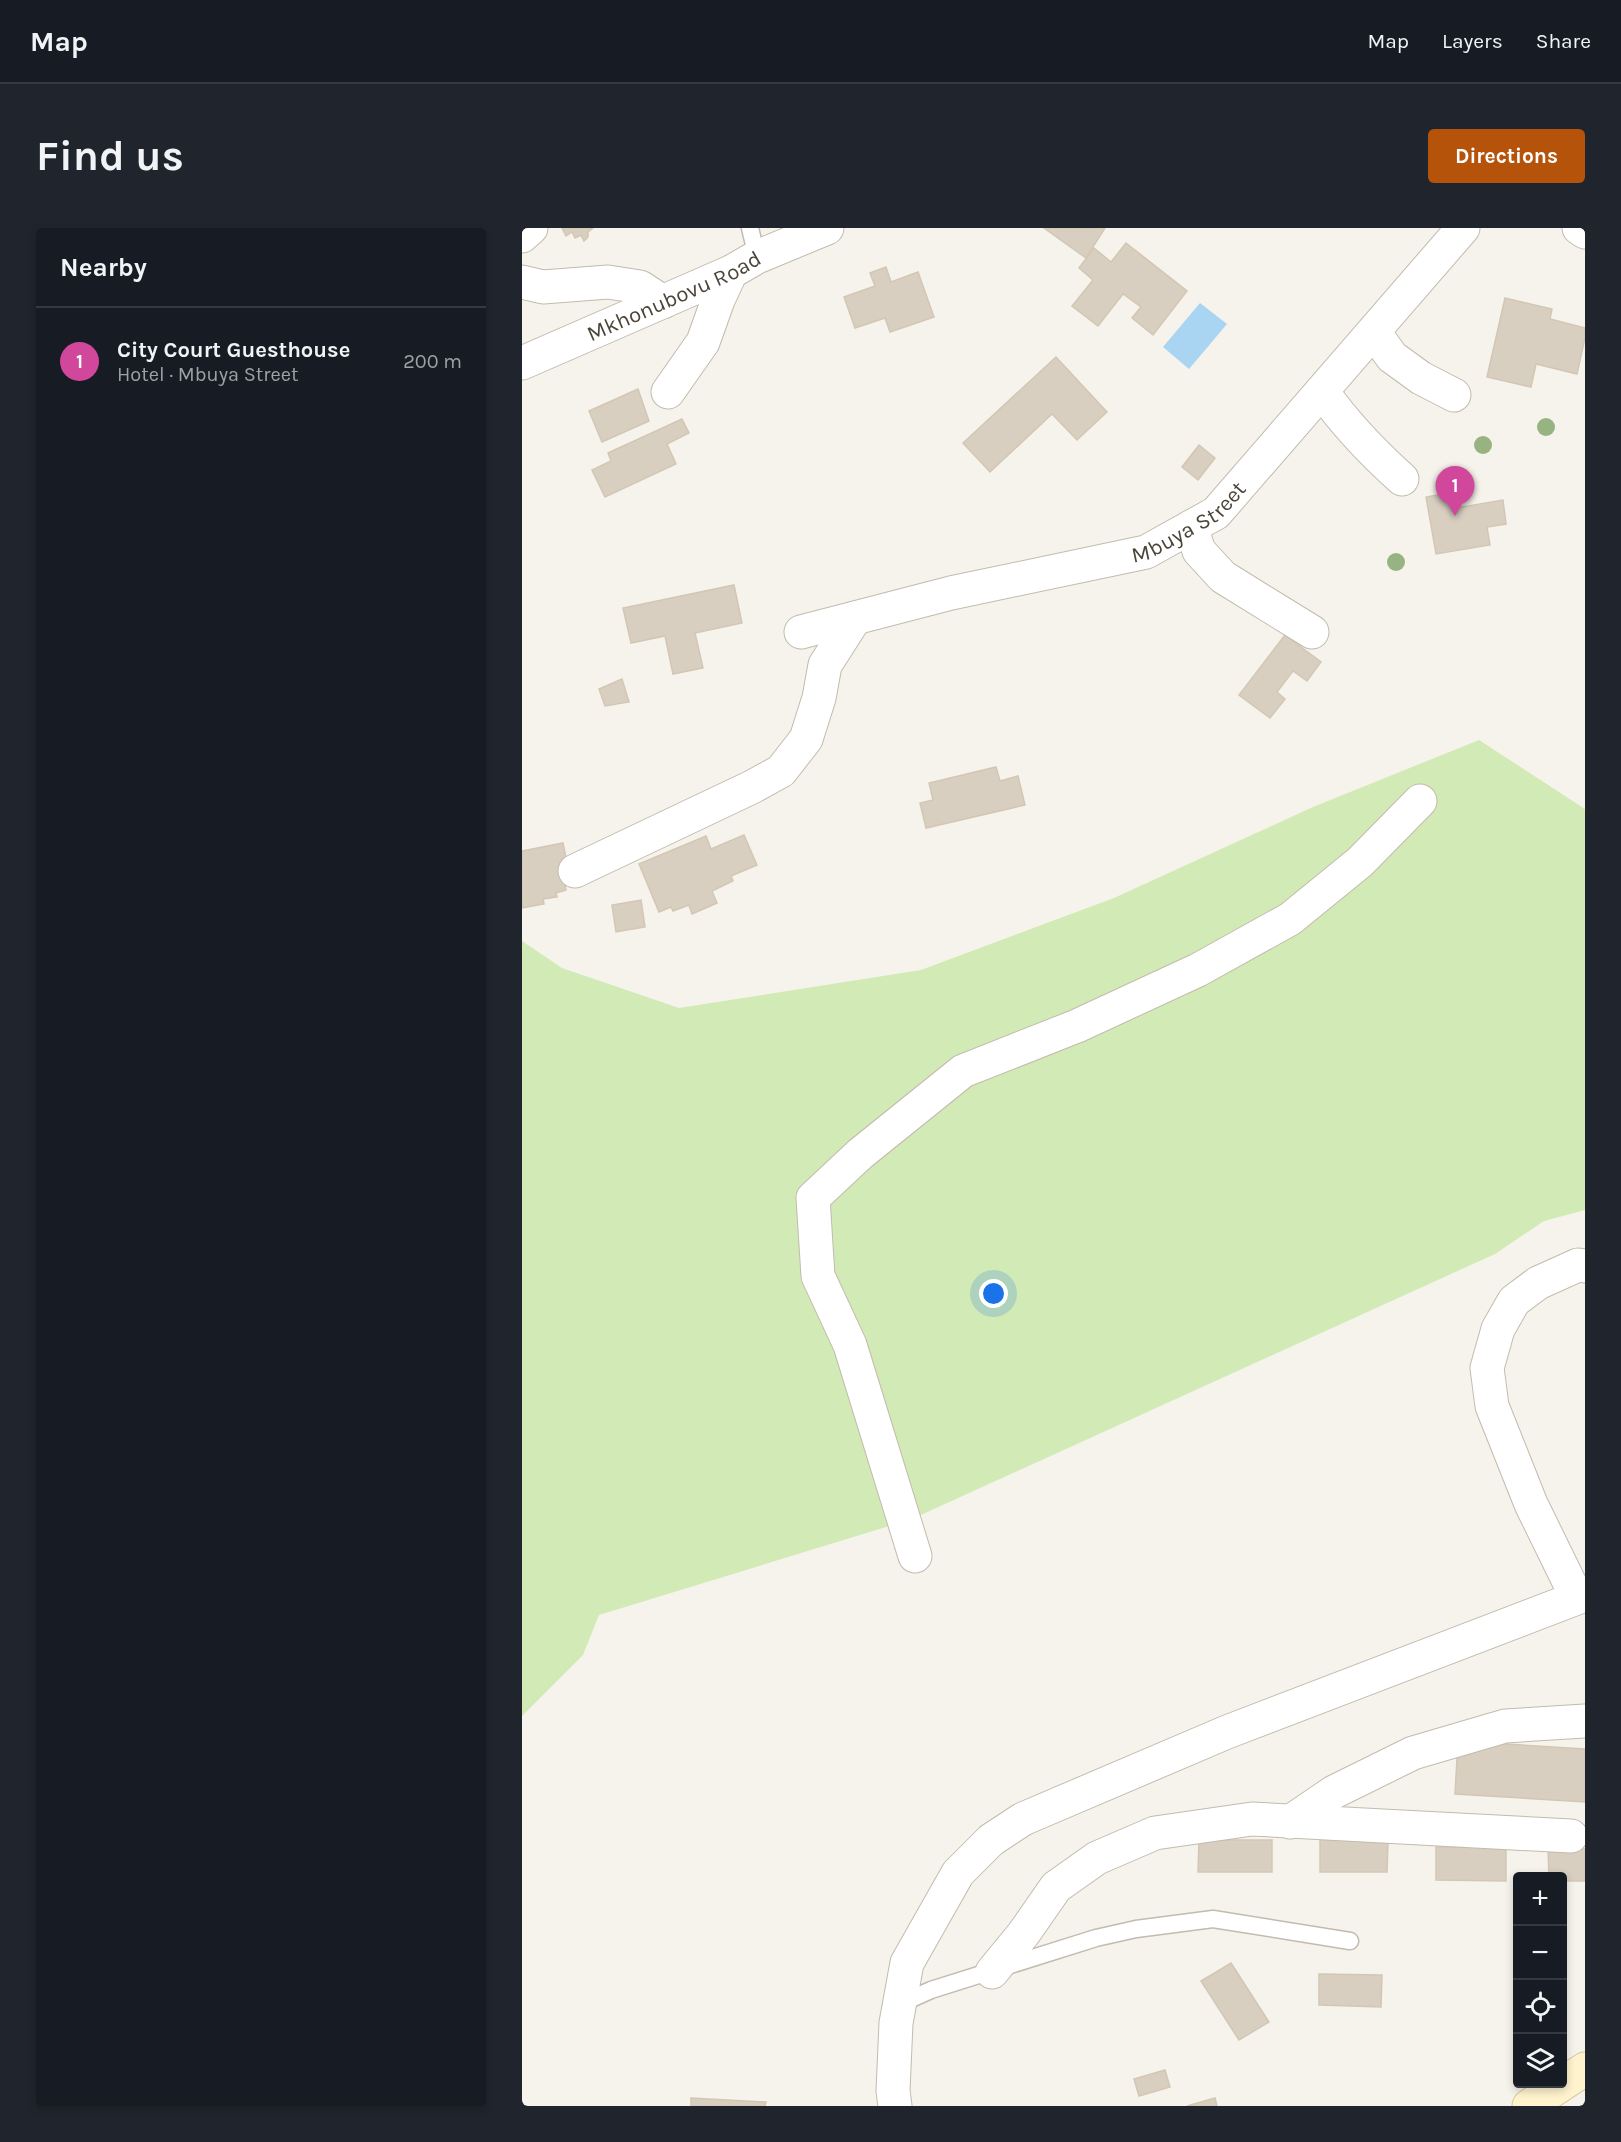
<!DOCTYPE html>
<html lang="en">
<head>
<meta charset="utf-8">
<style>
  :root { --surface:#171b24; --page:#20242c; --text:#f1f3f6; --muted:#9ea1a6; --line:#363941; --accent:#b45309 }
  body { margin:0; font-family:Karla,sans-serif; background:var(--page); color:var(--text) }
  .controls { position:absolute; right:18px; bottom:18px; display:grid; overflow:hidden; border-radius:6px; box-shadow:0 3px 9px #0003 }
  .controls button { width:54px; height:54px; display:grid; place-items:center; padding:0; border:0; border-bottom:2px solid var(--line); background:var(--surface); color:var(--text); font:30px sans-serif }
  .you { position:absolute; left:472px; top:1066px; width:21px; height:21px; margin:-15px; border:4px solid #fff; border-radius:50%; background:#1a73e8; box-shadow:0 0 0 9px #1a73e833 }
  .badge { display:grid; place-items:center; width:39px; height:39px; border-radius:50%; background:var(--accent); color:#fff; font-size:20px; font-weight:700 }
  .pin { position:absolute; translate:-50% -50px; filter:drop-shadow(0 2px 3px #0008) }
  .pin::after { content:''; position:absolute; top:32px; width:21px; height:18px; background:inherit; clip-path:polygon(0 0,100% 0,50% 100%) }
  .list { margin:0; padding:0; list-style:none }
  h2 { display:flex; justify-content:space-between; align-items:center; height:78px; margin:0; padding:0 24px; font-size:26px }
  h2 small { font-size:20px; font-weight:400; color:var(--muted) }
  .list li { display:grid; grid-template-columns:39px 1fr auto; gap:18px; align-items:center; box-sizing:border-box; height:108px; padding:0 24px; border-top:2px solid var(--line) }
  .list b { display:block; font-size:22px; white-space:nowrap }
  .list p { margin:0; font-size:20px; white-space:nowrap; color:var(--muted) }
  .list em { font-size:20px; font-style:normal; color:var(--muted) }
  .icon { flex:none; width:33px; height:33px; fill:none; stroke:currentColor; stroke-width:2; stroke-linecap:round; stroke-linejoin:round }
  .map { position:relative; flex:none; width:1063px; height:1878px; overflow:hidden; border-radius:6px }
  header { display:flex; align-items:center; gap:36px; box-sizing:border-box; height:84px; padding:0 30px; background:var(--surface); border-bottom:2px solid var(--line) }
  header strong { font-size:28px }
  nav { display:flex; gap:33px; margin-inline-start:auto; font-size:21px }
  .intro { display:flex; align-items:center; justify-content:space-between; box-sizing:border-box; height:144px; padding:0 36px }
  h1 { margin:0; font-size:42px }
  .button { padding:15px 27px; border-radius:6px; background:var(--accent); color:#fff; font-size:21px; font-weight:700 }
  main { display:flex; gap:36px; padding:0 36px }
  aside { flex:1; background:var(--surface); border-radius:6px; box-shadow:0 3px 9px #0003 }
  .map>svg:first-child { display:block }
  .green { fill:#d2eab5 }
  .water { fill:#a9d4f2 }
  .building { fill:#d8cfc1; stroke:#d3c7b4; stroke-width:1.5 }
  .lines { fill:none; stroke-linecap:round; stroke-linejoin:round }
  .lane-casing { stroke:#c2bbae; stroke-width:19 }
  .street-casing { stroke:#c2bbae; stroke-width:35 }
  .secondary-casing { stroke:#d6c79b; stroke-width:35 }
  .lane { stroke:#fff; stroke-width:16 }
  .street { stroke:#fff; stroke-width:33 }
  .secondary { stroke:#fff3cd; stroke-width:33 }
  .tree { fill:#97b381 }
  .labels { text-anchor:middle; stroke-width:4.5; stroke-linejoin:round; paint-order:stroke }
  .street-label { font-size:22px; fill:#4b4439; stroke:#fff }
</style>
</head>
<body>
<header>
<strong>Map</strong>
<nav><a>Map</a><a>Layers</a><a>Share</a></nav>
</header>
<div class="intro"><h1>Find us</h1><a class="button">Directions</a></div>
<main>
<aside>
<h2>Nearby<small></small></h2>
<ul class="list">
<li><span class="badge" style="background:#d1479c">1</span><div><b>City Court Guesthouse</b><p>Hotel · Mbuya Street</p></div><em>200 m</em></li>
</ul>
</aside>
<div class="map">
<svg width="1063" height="1878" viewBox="0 0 1063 1878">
  <rect width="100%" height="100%" fill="#f6f3ec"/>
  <path class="green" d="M957 512 1063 581V982L1022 993 973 1026 390 1291 77 1387 61 1427 0 1488V713L40 740 157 780 399 742 592 670 791 579Z"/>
  <path class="water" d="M678 75 705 96 667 141 641 119Z"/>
  <g class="building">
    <path d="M40 0H71L66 4V9L62 13 59 7 53 10 50 4 44 8Z"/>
    <path d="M522 0H583L564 30Z"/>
    <path d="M604 15 665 63 631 107 610 90 619 79 601 66 576 98 550 78 571 52 557 40 572 20 589 34Z"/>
    <path d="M364 39 369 54 396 44 412 89 368 104 363 90 333 100 322 69 353 58 348 45Z"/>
    <path d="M983 70 1030 81 1028 91 1063 100V110L1055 146 1014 136 1009 159 965 149Z"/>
    <path d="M534 129 585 184 555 212 530 186 468 244 441 215Z"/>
    <path d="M116 161 127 193 80 214 67 183Z"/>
    <path d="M160 191 167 205 145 216 154 236 83 269 70 242 89 233 86 225Z"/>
    <path d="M677 217 693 230 676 252 660 239Z"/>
    <path d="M931 264 934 280 981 272 984 296 965 299 968 317 914 326 904 269Z"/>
    <path d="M212 357 220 395 173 405 181 440 151 446 143 408 109 415 101 380Z"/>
    <path d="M763 407 799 434 785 453 771 443 755 464 763 471 748 490 717 467Z"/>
    <path d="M100 451 107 474 83 478 77 461Z"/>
    <path d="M474 539 478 553 496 548 503 577 404 600 398 575 411 572 407 555Z"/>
    <path d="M222 607 235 637 209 648 211 653 190 663 195 675 170 686 167 677 151 683 149 679 137 684 117 636 184 608 189 621Z"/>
    <path d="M41 615 47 645 41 646 44 662 34 665 35 669 21 671 22 676 0 680V623Z"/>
    <path d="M119 672 123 699 94 704 90 677Z"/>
    <path d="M936 1513 1063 1521V1574L933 1566Z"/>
    <path d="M798 1611 866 1612 865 1644H798Z"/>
    <path d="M677 1612H750V1644H676Z"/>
    <path d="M914 1619H984V1653L914 1652Z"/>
    <path d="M1026 1621H1063V1653H1040V1648H1027Z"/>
    <path d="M709 1735 747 1794 717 1812 679 1753Z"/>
    <path d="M797 1746 860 1747 859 1779 797 1777Z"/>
    <path d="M643 1842 648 1859 617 1868 612 1851Z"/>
    <path d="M169 1870 244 1874 243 1878H169Z"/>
    <path d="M693 1870 695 1878H665Z"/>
  </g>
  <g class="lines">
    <defs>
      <g id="lane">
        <path d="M228 0 235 29"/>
        <path d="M378 1776 409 1762 574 1710 614 1701 691 1691 828 1713"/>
      </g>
      <g id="street">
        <path d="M1057 0 1063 4"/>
        <path d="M0 8 9 0"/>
        <path d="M0 54 21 59 86 54 118 59 141 74"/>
        <path d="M852 104 870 129 899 150 932 167"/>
        <path id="s1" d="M0 135 209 44 235 29 305 0"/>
        <path d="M800 163C823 196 850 224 880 251"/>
        <path d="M146 164 181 114 196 72 209 44"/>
        <path d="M669 299 677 323 701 349 790 404"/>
        <path id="s2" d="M279 404 429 365 624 324 694 285 941 0"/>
        <path d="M53 643 230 559 259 543 284 511 297 470 303 437 333 390"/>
        <path d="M393 1328 328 1117 296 1048 291 970 338 926 441 843 555 798 676 742 768 691 838 634 898 573"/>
        <path d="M768 1594 812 1564 891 1525 983 1498 1063 1493"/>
        <path d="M470 1744 502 1705 534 1659 575 1630 633 1605 730 1591 1049 1608"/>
        <path d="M373 1878 371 1863 374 1795 385 1735 436 1645 469 1612 501 1591 705 1504 1055 1370 1009 1276 970 1178 965 1140 976 1101 992 1073 1016 1055 1056 1037 1063 1038"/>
      </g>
      <path id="secondary" d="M1007 1878 1063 1841"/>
    </defs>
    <use href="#lane" class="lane-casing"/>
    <use href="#street" class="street-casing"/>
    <use href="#secondary" class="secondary-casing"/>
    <use href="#lane" class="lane"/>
    <use href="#street" class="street"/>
    <use href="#secondary" class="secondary"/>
  </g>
  <g class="tree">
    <circle cx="1024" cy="199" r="9"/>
    <circle cx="961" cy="217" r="9"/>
    <circle cx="874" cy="334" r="9"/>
  </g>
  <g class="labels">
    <g class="street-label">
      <text dy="8" stroke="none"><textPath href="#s1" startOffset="166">Mkhonubovu Road</textPath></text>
      <text dy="8" stroke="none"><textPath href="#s2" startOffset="406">Mbuya Street</textPath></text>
    </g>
  </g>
</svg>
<div class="controls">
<button>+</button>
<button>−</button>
<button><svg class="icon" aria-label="locate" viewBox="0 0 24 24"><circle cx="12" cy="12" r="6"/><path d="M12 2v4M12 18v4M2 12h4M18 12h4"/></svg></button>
<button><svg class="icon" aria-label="layers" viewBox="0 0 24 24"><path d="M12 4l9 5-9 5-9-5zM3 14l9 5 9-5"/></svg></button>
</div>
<div class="you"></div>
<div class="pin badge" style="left:933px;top:288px;background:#d1479c">1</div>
</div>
</main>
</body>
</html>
